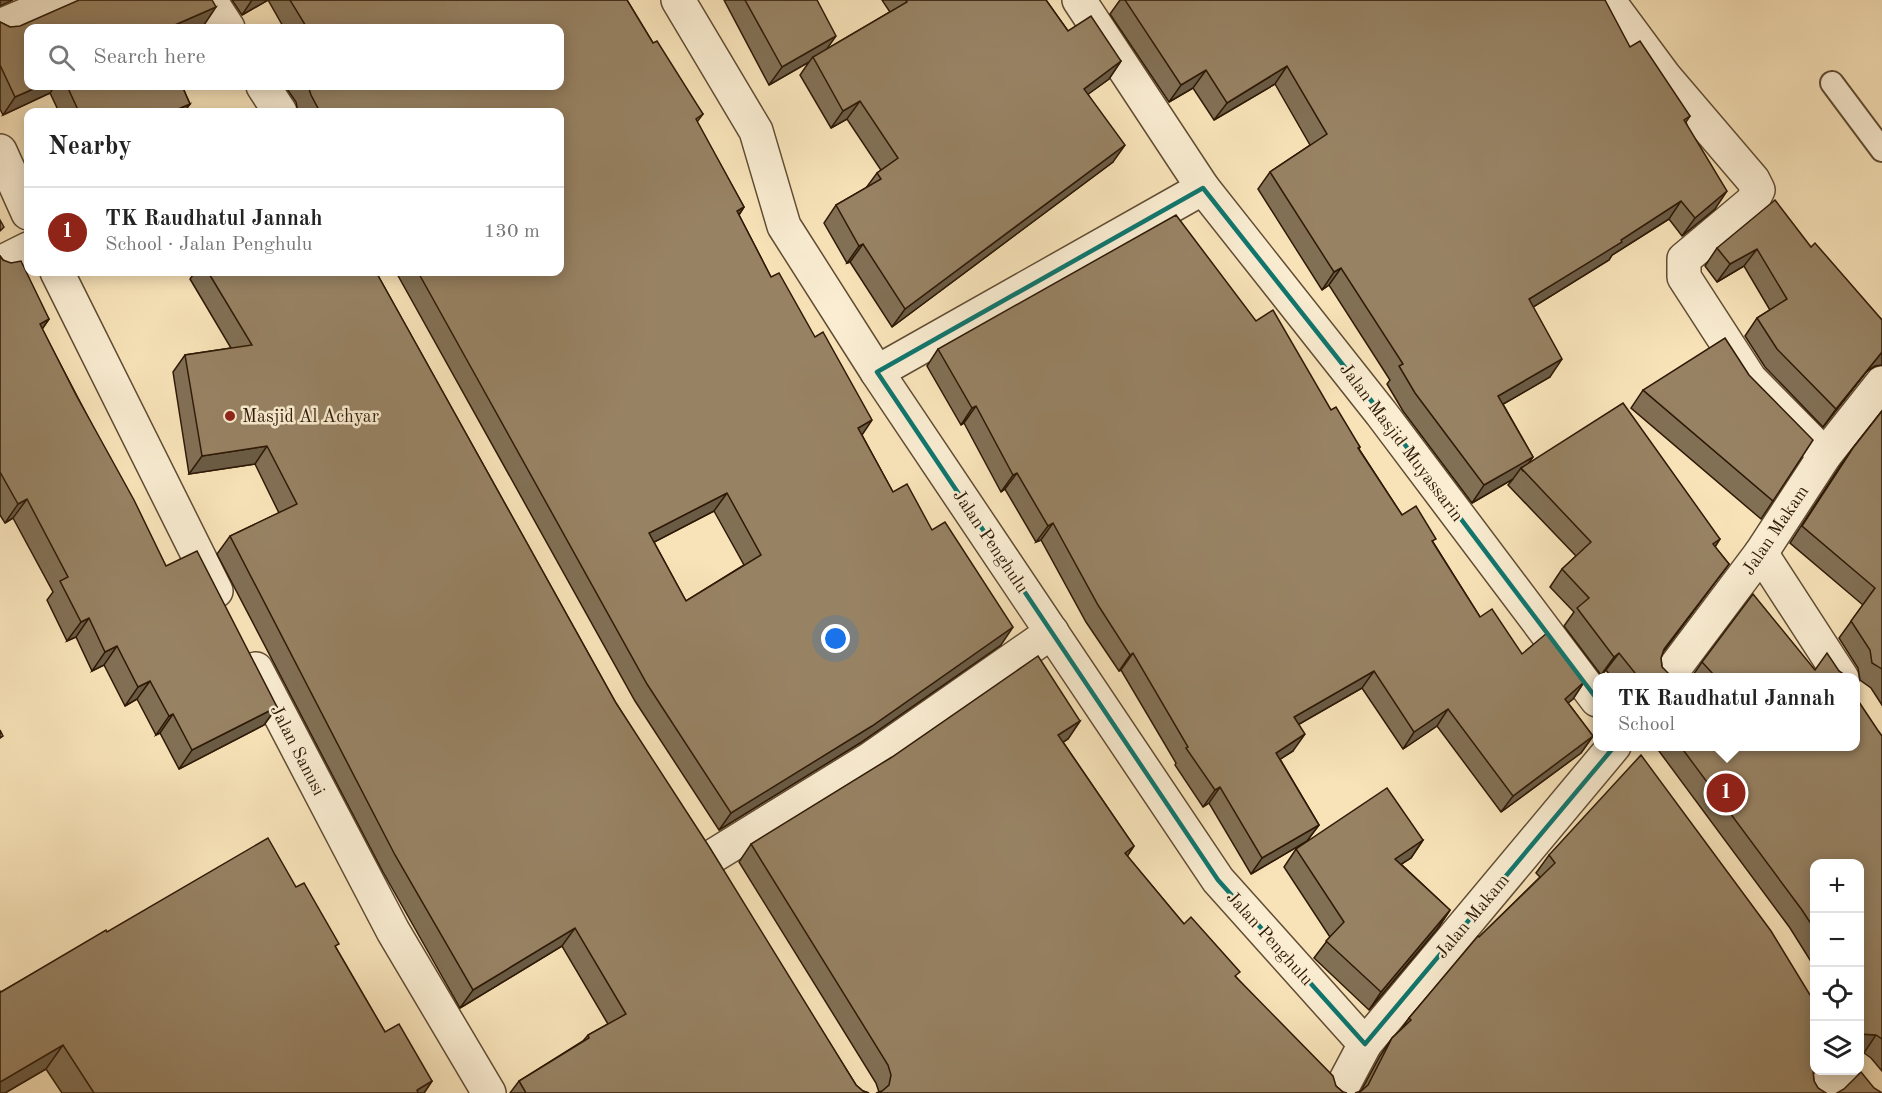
<!DOCTYPE html>
<html lang="en">
<head>
<meta charset="utf-8">
<style>
  :root { --surface:#fff; --page:#f2f2f2; --text:#222; --muted:#767676; --line:#e0e0e0; --accent:#8f2418 }
  body { margin:0; font-family:"Old Standard TT",serif; background:var(--page); color:var(--text) }
  .controls { position:absolute; right:18px; bottom:18px; display:grid; overflow:hidden; border-radius:12px; box-shadow:0 3px 15px #0003 }
  .controls button { width:54px; height:54px; display:grid; place-items:center; padding:0; border:0; border-bottom:2px solid var(--line); background:var(--surface); color:var(--text); font:30px sans-serif }
  .you { position:absolute; left:836px; top:639px; width:21px; height:21px; margin:-15px; border:4px solid #fff; border-radius:50%; background:#1a73e8; box-shadow:0 0 0 9px #1a73e833 }
  .badge { display:grid; place-items:center; width:39px; height:39px; border-radius:50%; background:var(--accent); color:#fff; font-size:20px; font-weight:700 }
  .pin { position:absolute; translate:-50% -50%; border:3px solid #fff; box-shadow:0 2px 6px #0006 }
  .popup { position:absolute; left:1593px; top:673px; width:267px; height:78px; box-sizing:border-box; display:grid; place-content:center; border-radius:12px; background:var(--surface); filter:drop-shadow(0 2px 4px #0005); font-size:20px; white-space:nowrap; color:var(--muted) }
  .popup b { font-size:22px; color:var(--text) }
  .popup::after { content:''; position:absolute; left:50%; top:100%; margin-left:-12px; border:12px solid transparent; border-top-color:var(--surface) }
  .list { margin:0; padding:0; list-style:none }
  h2 { display:flex; justify-content:space-between; align-items:center; height:78px; margin:0; padding:0 24px; font-size:26px }
  h2 small { font-size:20px; font-weight:400; color:var(--muted) }
  .list li { display:grid; grid-template-columns:39px 1fr auto; gap:18px; align-items:center; box-sizing:border-box; height:90px; padding:0 24px; border-top:2px solid var(--line) }
  .list b { display:block; font-size:22px; white-space:nowrap }
  .list p { margin:0; font-size:20px; white-space:nowrap; color:var(--muted) }
  .list em { font-size:20px; font-style:normal; color:var(--muted) }
  .icon { flex:none; width:33px; height:33px; fill:none; stroke:currentColor; stroke-width:2; stroke-linecap:round; stroke-linejoin:round }
  .map { position:relative; flex:none; width:1882px; height:1093px; overflow:hidden }
  .search { position:absolute; background:var(--surface); box-shadow:0 3px 15px #0003; left:24px; top:24px; width:540px; height:66px; display:flex; align-items:center; gap:15px; box-sizing:border-box; padding:0 21px; border-radius:12px; color:var(--muted); font-size:22px }
  .panel { position:absolute; background:var(--surface); box-shadow:0 3px 15px #0003; left:24px; top:108px; width:540px; height:168px; border-radius:12px }
  .map>svg:first-child { display:block }
  .lines { fill:none; stroke-linecap:round; stroke-linejoin:round }
  .service-casing { stroke:#604c33; stroke-width:26 }
  .minor-casing { stroke:#604c33; stroke-width:36 }
  .service { stroke:#faedd2; stroke-width:22 }
  .minor { stroke:#faedd2; stroke-width:33 }
  .wall { fill:#827055; stroke:#2e1906; stroke-width:1.5; fill-rule:evenodd }
  .shaded-wall { fill:#6a5b45; stroke:#2e1906; stroke-width:1.5 }
  .building { fill:#978263; stroke:#2e1906; stroke-width:1.5; fill-rule:evenodd }
  .marked { fill:none; stroke:#0f766e; stroke-width:4.5; stroke-linejoin:round }
  .poi-dot { fill:#8f2418; stroke:#faedd2; stroke-width:2 }
  .labels { text-anchor:middle; stroke-width:5; stroke-linejoin:round; paint-order:stroke }
  .poi-label { font-size:18px; fill:#2e1906; stroke:#faedd2; text-anchor:start }
  .street-label { font-size:18px; fill:#2e1906; stroke:#faedd2 }
</style>
</head>
<body>
<div class="map">
<svg width="1882" height="1093" viewBox="0 0 1882 1093">
  <rect width="100%" height="100%" fill="#f8e3b9"/>
  <filter id="stains"><feTurbulence type="fractalNoise" baseFrequency=".00333" numOctaves="4"/><feColorMatrix values="0 0 0 0 .2 0 0 0 0 .09 0 0 0 0 .02 0 0 0 .5 -.17"/></filter>
  <radialGradient id="worn" r=".72"><stop offset=".6" stop-color="#630" stop-opacity="0"/><stop offset="1" stop-color="#630" stop-opacity=".3"/></radialGradient>
  <g class="lines">
    <defs>
      <path id="service" d="M1832 83 1882 150"/>
      <g id="minor">
        <path d="M210 0 228 28"/>
        <path d="M678 0 756 131 784 226 877 372 1218 880 1365 1044"/>
        <path d="M1079 0 1203 188 1381 413 1597 700"/>
        <path d="M1608 0 1665 77 1753 180 1758 190 1752 202 1684 259V277L1750 379 1825 455"/>
        <path d="M0 26 61 0"/>
        <path d="M263 86 280 112"/>
        <path d="M0 151 28 213"/>
        <path d="M0 263 28 249"/>
        <path d="M57 272 216 591"/>
        <path d="M877 372 1203 188"/>
        <path d="M1761 553 1842 678"/>
        <path d="M256 669 393 931 489 1093"/>
        <path d="M1667 678 1761 553 1825 455 1882 383"/>
        <path d="M713 856 870 759 1052 632"/>
        <path d="M1339 1093 1365 1044 1614 746"/>
        <path d="M1819 1093 1842 1070"/>
      </g>
    </defs>
    <use href="#service" class="service-casing"/>
    <use href="#minor" class="minor-casing"/>
    <use href="#service" class="service"/>
    <use href="#minor" class="minor"/>
  </g>
  <g class="wall">
    <path d="M232 0H627L653 43 703 114 697 122 744 207 739 215 771 277 862 435 893 492 932 530 1001 645 860 743 719 830 635 701 396 272H560V112H298L296 102 285 86H560V28H284L268 0 242 15ZM714 511 744 565 686 601 654 542Z"/>
    <path d="M724 0H817L827 49 890 12 882 0H1046L1068 31 1121 61 1109 79 1088 94 1113 162 892 327 850 262 847 263 824 223 836 205 866 188 877 173 881 170 847 119 831 128 800 75 809 62 769 85Z"/>
    <path d="M1120 0H1585L1630 47 1690 116 1686 122 1715 209 1682 236 1669 219 1612 255 1609 260 1533 307 1550 377 1503 404 1533 457 1529 462 1720 539 1715 547 1729 564 1663 652 1661 658 1662 667 1671 678H1612L1606 670 1601 675 1564 626 1574 612 1550 587 1562 569 1576 556 1508 485 1513 479 1472 503 1403 411 1387 384 1390 380 1329 285 1322 290 1258 189 1270 172 1310 145 1275 84 1214 120 1193 88 1169 102 1110 14Z"/>
    <path d="M0 22 10 27 204 25 28 86H182L190 104 184 112H59L50 93 3 115 0 109Z"/>
    <path d="M1811 247 1882 320V365L1875 366 1867 371 1823 427 1765 367 1745 336 1757 318 1770 310 1744 266 1717 282 1705 266 1717 248Z"/>
    <path d="M0 256 49 319 42 329 166 566 277 707 264 725 179 769 160 733 156 735 137 699 125 706 104 665 92 671 76 637 67 641 47 600 53 592 13 518 5 523 0 515Z"/>
    <path d="M195 272H376L616 703 856 1085 863 1091 869 1093H510L519 1081 583 1041 588 1035 608 1024 562 946 460 1008 383 872 217 554 230 536 279 513 255 464 189 474 173 372 185 355 231 348 190 279Z"/>
    <path d="M1256 321 1331 410 1360 447 1359 449 1402 515 1433 542 1480 617 1522 654 1584 682 1573 699 1568 703 1593 736 1581 753 1501 812 1437 726 1403 749 1362 688 1299 724 1293 751 1280 759 1319 825 1307 841 1251 874 1209 803 1203 807 1175 765 1176 763 1121 670 1119 671 1086 622 1041 540 1036 542 1005 489 1001 492 964 423 961 425 927 366 938 349Z"/>
    <path d="M1643 390 1773 501 1761 519 1631 408Z"/>
    <path d="M1882 411V705L1871 688 1860 680 1858 668 1839 638 1863 605 1790 543 1840 466 1853 448Z"/>
    <path d="M1702 662 1815 670 1839 671 1849 678H1691Z"/>
    <path d="M1080 721 1068 739 1063 742 1134 846 1127 856 1184 924 1236 977 1336 1086 1343 1092H879L876 1083 739 862 751 844Z"/>
    <path d="M1879 732 1882 736V1071L1871 1058 1864 1053H1860V864H1815V968L1790 928 1656 747H1855Z"/>
    <path d="M1423 840 1411 858 1401 864 1450 910 1438 928 1369 1010 1314 958 1330 937 1284 867 1296 849Z"/>
    <path d="M1549 855 1815 1071 1813 1072 1814 1081 1818 1088 1361 1091 1380 1056 1392 1038 1400 1031 1409 1018 1479 937 1540 877 1536 873Z"/>
    <path d="M296 887 336 948 385 1032 432 1081 424 1093H62L46 1069 5 1093H0L1 992 107 932Z"/>
  </g>
  <g class="shaded-wall">
    <path d="M0 0H13L0 6Z"/>
    <path d="M252 0H268L242 15Z"/>
    <path d="M216 7 204 25 195 28H168Z"/>
    <path d="M836 36 824 53 813 57 809 62 769 85 782 67Z"/>
    <path d="M1121 61 1109 79 1072 106 1084 89Z"/>
    <path d="M1287 66 1275 84 1214 120 1227 103Z"/>
    <path d="M1206 70 1193 88 1169 102 1181 85Z"/>
    <path d="M40 86H55L50 93 3 115 15 97Z"/>
    <path d="M860 101 847 119 831 128 843 111Z"/>
    <path d="M190 104 184 112H171Z"/>
    <path d="M1125 145 1113 162 892 327 905 309Z"/>
    <path d="M1727 191 1715 209 1682 236 1695 218Z"/>
    <path d="M1681 201 1669 219 1612 255 1609 260 1517 317 1529 299Z"/>
    <path d="M744 207 732 225 737 211Z"/>
    <path d="M863 244 850 262 847 263 859 246Z"/>
    <path d="M1757 249 1744 266 1717 282 1730 264Z"/>
    <path d="M1341 268 1329 285 1322 290 1334 272Z"/>
    <path d="M49 319 36 338 40 324Z"/>
    <path d="M1882 352V365L1875 366 1867 371 1823 427 1836 409Z"/>
    <path d="M1562 359 1550 377 1486 414 1498 396Z"/>
    <path d="M976 406 964 423 961 425 972 408Z"/>
    <path d="M872 420 860 438 858 428Z"/>
    <path d="M267 446 255 464 189 474 202 456Z"/>
    <path d="M1533 457 1523 471 1521 468 1513 479 1472 503 1484 485Z"/>
    <path d="M1017 473 1005 489 1001 492 1013 475Z"/>
    <path d="M727 493 714 511 637 551 649 533Z"/>
    <path d="M27 499 13 518 5 523 18 504Z"/>
    <path d="M1053 523 1041 540 1036 542 1048 526Z"/>
    <path d="M1729 564 1716 581 1652 667 1664 649Z"/>
    <path d="M89 618 76 637 67 641 81 622Z"/>
    <path d="M1013 627 1001 645 860 743 719 830 731 813Z"/>
    <path d="M117 646 104 665 92 671 105 652Z"/>
    <path d="M1133 653 1121 670 1119 671 1130 655Z"/>
    <path d="M1619 653 1606 670 1601 675 1614 657Z"/>
    <path d="M1374 671 1362 688 1282 734 1294 717Z"/>
    <path d="M150 681 137 699 125 706 138 687Z"/>
    <path d="M1584 682 1573 699 1553 715 1565 699Z"/>
    <path d="M277 707 264 725 179 769 192 750Z"/>
    <path d="M1448 709 1437 726 1403 749 1414 732Z"/>
    <path d="M173 714 160 733 156 735 169 716Z"/>
    <path d="M1080 721 1068 739 1046 753 1058 735Z"/>
    <path d="M1305 734 1293 751 1265 769 1276 753Z"/>
    <path d="M1593 736 1581 753 1501 812 1513 796Z"/>
    <path d="M1220 787 1209 803 1203 807 1215 790Z"/>
    <path d="M1319 825 1307 841 1251 874 1262 858Z"/>
    <path d="M1423 840 1411 858 1383 876 1395 859Z"/>
    <path d="M1134 846 1122 864 1125 853Z"/>
    <path d="M1450 910 1438 928 1369 1010 1381 992Z"/>
    <path d="M575 928 562 946 460 1008 473 990Z"/>
    <path d="M1860 1034 1876 1035 1864 1053H1860Z"/>
    <path d="M63 1045 46 1069 5 1093H0V1082Z"/>
    <path d="M432 1081 424 1093H415L417 1090Z"/>
  </g>
  <g class="building">
    <path d="M79 0H212L216 7 168 28H28V86H40L15 97 0 65V22L10 27 20 26Z"/>
    <path d="M290 0H627L653 43 657 41 703 114 696 119 744 207 737 211 771 277 779 273 815 337 823 332 872 420 858 428 893 492 907 484 932 530 945 522 1013 627 872 726 731 813 647 684 418 272H560V112H320L311 95 308 86H560V28H307ZM727 493 761 555 686 601 649 533Z"/>
    <path d="M745 0H817L836 36 782 67Z"/>
    <path d="M906 0H1046L1068 31 1091 16 1121 61 1084 89 1125 145 905 309 863 244 859 246 836 205 881 179 877 173 898 158 860 101 843 111 813 57 907 2Z"/>
    <path d="M1125 0H1605L1630 47 1640 41 1690 116 1684 120 1727 191 1695 218 1681 201 1621 240 1622 242 1529 299 1562 359 1498 396 1533 457 1484 485 1415 393 1399 366 1403 364 1341 268 1334 272 1270 172 1327 134 1287 66 1227 103 1206 70 1181 85Z"/>
    <path d="M67 86H182L190 104 171 112H79Z"/>
    <path d="M1775 200 1811 247 1815 243 1882 320V352L1836 409 1777 349 1757 318 1787 299 1757 249 1730 264 1717 248Z"/>
    <path d="M1176 215 1256 321 1273 310 1331 410 1336 407 1360 447 1358 448 1402 515 1416 506 1436 539 1432 541 1480 617 1492 609 1522 654 1547 633 1584 682 1565 699 1593 736 1513 796 1448 709 1414 732 1374 671 1294 717 1305 734 1276 753 1319 825 1262 858 1220 787 1215 790 1186 748 1188 747 1133 653 1130 655 1098 605 1053 523 1048 526 1017 473 1013 475 976 406 972 408 938 349Z"/>
    <path d="M0 220 4 227 0 231Z"/>
    <path d="M0 256 3 260 11 263 21 261 49 319 40 324 76 395 134 500 166 566 197 551 277 707 192 750 173 714 169 716 150 681 138 687 117 646 105 652 89 618 81 622 60 581 68 577 27 499 18 504 0 472Z"/>
    <path d="M208 272H376L616 703 710 848 856 1085 863 1091 869 1093H526L519 1081 589 1038 588 1035 626 1014 575 928 473 990 395 855 230 536 297 504 267 446 202 456 185 355 252 345Z"/>
    <path d="M1725 338 1749 375 1813 440 1773 501 1643 390Z"/>
    <path d="M1623 403 1720 539 1713 544 1729 564 1664 649 1661 658 1662 667 1672 677 1671 678H1639L1619 653 1614 657 1577 608 1589 598 1562 569 1591 542 1521 468Z"/>
    <path d="M1882 411V669L1872 663 1870 650 1851 621 1875 588 1802 526 1853 448Z"/>
    <path d="M1753 594 1815 670 1827 653 1839 671 1849 678H1712L1714 675 1702 662Z"/>
    <path d="M1038 656 1080 721 1058 735 1134 846 1125 853 1184 924 1191 917 1240 972 1235 976 1333 1076 1336 1086 1343 1092 1347 1093H876L882 1091 889 1085 891 1075 888 1065 751 844 892 757Z"/>
    <path d="M1855 696 1879 732 1882 736V1039L1876 1035 1860 1034V864H1815V930L1802 910 1681 747H1855Z"/>
    <path d="M0 730 3 736 0 738Z"/>
    <path d="M1641 755 1771 931 1810 995 1815 999V1069L1813 1071 1814 1081 1818 1088 1826 1093H1355L1361 1091 1368 1085 1392 1038 1411 1020 1409 1018 1478 936 1479 937 1555 863 1549 855Z"/>
    <path d="M1387 788 1423 840 1395 859 1450 910 1381 992 1326 941 1344 922 1296 849Z"/>
    <path d="M268 838 296 887 304 883 339 944 335 946 385 1032 399 1024 432 1081 417 1090 418 1093H94L63 1045 0 1082V991L1 992 106 930 107 932Z"/>
    <path d="M1861 1072 1874 1088 1882 1093H1837L1844 1089Z"/>
  </g>
  <path class="marked" d="M1203 188 1381 413 1624 735 1365 1044 1218 880 877 372Z"/>
  <circle class="poi-dot" cx="230" cy="416" r="6"/>
  <g class="labels">
    <g class="poi-label">
      <text x="242" y="422">Masjid Al Achyar</text>
    </g>
    <g class="street-label">
      <text transform="translate(1402 442) rotate(53)" y="6">Jalan Masjid Muyassarin</text>
      <text transform="translate(1775 530) rotate(-56)" y="6">Jalan Makam</text>
      <text transform="translate(991 541) rotate(56)" y="6">Jalan Penghulu</text>
      <text transform="translate(298 750) rotate(63)" y="6">Jalan Sanusi</text>
      <text transform="translate(1472 916) rotate(-50)" y="6">Jalan Makam</text>
      <text transform="translate(1270 938) rotate(48)" y="6">Jalan Penghulu</text>
    </g>
  </g>
  <rect width="100%" height="100%" filter="url(#stains)"/>
  <rect width="100%" height="100%" fill="url(#worn)"/>
</svg>
<div class="controls">
<button>+</button>
<button>−</button>
<button><svg class="icon" aria-label="locate" viewBox="0 0 24 24"><circle cx="12" cy="12" r="6"/><path d="M12 2v4M12 18v4M2 12h4M18 12h4"/></svg></button>
<button><svg class="icon" aria-label="layers" viewBox="0 0 24 24"><path d="M12 4l9 5-9 5-9-5zM3 14l9 5 9-5"/></svg></button>
</div>
<div class="you"></div>
<div class="pin badge" style="left:1726px;top:793px">1</div>
<div class="popup"><b>TK Raudhatul Jannah</b>School</div>
<div class="search"><svg class="icon" aria-label="search" viewBox="0 0 24 24"><circle cx="10" cy="10" r="6"/><path d="M15 15l6 6"/></svg>Search here</div>
<section class="panel">
<h2>Nearby<small></small></h2>
<ul class="list">
<li><span class="badge">1</span><div><b>TK Raudhatul Jannah</b><p>School · Jalan Penghulu</p></div><em>130 m</em></li>
</ul>
</section>
</div>
</body>
</html>
